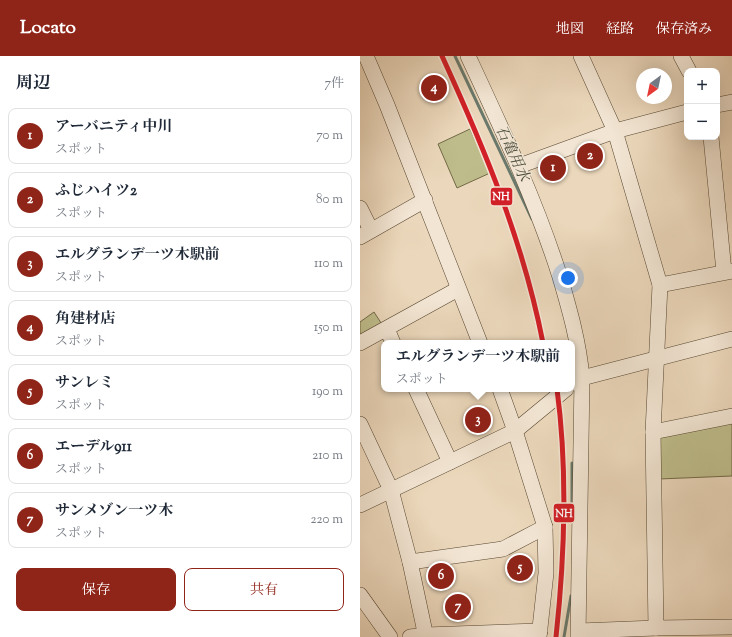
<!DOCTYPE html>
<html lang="ja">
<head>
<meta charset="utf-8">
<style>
  :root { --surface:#fff; --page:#f6f6f7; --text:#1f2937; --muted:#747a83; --line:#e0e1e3; --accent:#8f2418 }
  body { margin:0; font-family:"Sorts Mill Goudy","Noto Serif JP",serif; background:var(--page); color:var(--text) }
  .controls { position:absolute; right:12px; top:12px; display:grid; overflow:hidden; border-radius:8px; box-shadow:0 4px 16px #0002 }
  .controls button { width:36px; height:36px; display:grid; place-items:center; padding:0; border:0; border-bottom:1px solid var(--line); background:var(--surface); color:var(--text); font:20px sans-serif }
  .compass { position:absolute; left:276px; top:12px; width:36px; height:36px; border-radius:50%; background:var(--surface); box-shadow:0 4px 16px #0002; rotate:213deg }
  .you { position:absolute; left:208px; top:222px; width:14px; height:14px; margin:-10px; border:3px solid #fff; border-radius:50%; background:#1a73e8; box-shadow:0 0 0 6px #1a73e833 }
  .badge { display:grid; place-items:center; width:26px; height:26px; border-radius:50%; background:var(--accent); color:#fff; font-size:13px; font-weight:700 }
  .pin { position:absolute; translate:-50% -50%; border:2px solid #fff; box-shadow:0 1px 4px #0006 }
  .popup { position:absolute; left:21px; top:284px; width:194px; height:52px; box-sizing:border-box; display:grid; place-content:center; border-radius:8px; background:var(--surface); filter:drop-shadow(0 1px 3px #0005); font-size:13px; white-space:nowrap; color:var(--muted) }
  .popup b { font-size:15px; color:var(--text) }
  .popup::after { content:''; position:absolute; left:50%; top:100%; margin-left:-8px; border:8px solid transparent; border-top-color:var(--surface) }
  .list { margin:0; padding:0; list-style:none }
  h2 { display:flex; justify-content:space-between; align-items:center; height:52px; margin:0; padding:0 16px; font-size:17px }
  h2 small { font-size:13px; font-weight:400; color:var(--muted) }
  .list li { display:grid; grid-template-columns:26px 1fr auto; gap:12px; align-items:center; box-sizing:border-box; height:56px; margin:0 8px 8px; padding:0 8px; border:1px solid var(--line); border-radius:8px }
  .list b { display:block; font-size:15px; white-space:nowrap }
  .list p { margin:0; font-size:13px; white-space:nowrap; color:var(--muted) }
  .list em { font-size:13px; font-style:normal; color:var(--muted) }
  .actions { display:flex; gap:8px; padding:12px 16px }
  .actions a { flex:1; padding:9px 0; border:1px solid var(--accent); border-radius:8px; text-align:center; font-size:14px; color:var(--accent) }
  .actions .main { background:var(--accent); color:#fff }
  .map { position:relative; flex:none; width:372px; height:581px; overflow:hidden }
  header { display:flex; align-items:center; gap:24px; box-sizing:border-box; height:56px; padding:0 20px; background:var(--accent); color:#fff }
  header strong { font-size:19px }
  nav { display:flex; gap:22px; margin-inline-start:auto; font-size:14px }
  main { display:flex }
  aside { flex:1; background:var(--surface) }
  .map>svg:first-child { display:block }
  .green { fill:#bebc8b; stroke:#726a47 }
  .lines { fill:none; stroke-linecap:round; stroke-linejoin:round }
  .stream { stroke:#6a796b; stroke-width:3 }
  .minor-casing { stroke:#574731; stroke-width:16 }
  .minor { stroke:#f2e5d3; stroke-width:15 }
  .rail-1-casing { stroke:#f2e5d3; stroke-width:8 }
  .rail-1 { stroke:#d12027; stroke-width:5 }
  .labels { text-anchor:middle; stroke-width:3; stroke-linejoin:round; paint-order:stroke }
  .water-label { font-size:15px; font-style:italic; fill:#4e5040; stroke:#f2e5d3 }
  .line-badge { stroke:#f2e5d3; stroke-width:1.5 }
  .badge-label { font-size:11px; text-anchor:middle; font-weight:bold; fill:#fff }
</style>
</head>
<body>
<header>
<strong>Locato</strong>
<nav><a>地図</a><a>経路</a><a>保存済み</a></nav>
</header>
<main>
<aside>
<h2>周辺<small>7件</small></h2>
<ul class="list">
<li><span class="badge">1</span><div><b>アーバニティ中川</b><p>スポット</p></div><em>70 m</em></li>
<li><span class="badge">2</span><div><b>ふじハイツ2</b><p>スポット</p></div><em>80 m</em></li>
<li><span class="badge">3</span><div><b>エルグランデ一ツ木駅前</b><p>スポット</p></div><em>110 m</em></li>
<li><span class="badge">4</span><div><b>角建材店</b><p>スポット</p></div><em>150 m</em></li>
<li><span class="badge">5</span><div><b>サンレミ</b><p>スポット</p></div><em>190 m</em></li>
<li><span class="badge">6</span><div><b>エーデル911</b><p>スポット</p></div><em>210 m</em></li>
<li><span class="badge">7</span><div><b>サンメゾン一ツ木</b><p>スポット</p></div><em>220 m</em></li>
</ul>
<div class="actions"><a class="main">保存</a><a>共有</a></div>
</aside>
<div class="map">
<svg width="372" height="581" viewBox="0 0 372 581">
  <rect width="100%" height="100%" fill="#ebd7bb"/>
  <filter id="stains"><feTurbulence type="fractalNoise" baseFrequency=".005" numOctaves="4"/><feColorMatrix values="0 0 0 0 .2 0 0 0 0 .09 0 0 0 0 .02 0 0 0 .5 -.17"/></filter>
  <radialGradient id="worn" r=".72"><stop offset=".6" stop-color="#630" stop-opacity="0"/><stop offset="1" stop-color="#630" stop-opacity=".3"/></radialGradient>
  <g class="green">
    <path d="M110 73 130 117 97 132 78 88Z"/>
    <path d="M14 256 23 270 0 282V266Z"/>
    <path d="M372 365V420L299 423 298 381Z"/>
  </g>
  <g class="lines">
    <g class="stream">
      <path d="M95 0 172 163"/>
      <path d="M212 407V459"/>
      <path d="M204 581 211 540"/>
    </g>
    <defs>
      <g id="minor">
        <path d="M6 0 27 49 120 287"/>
        <path d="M108 0C142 73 176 145 200 221 210 255 219 287 222 322L218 581"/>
        <path d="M221 0 255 75 300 229 293 376 296 572 372 571"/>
        <path d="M321 0 329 15"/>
        <path d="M357 49 372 46"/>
        <path d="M351 81 364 216"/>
        <path d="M159 110 255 75 327 56"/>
        <path d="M0 152 11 174"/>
        <path d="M0 181 65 144"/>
        <path d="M300 229 372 215"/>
        <path d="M27 273 33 287"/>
        <path d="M0 287 98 233"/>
        <path d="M214 327 222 322 372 283"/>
        <path d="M56 333 90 406"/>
        <path d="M140 333 155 375 185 471 186 517 179 581"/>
        <path d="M0 368 31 434 50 506 66 581"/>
        <path d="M293 376 372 360"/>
        <path d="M0 449 155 375 206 333"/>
        <path d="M50 506 143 493 185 471"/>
        <path d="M0 539 30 581"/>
        <path d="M219 575 296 572"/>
        <path d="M50 581 66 579 180 575"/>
      </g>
    </defs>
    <use href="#minor" class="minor-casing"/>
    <use href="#minor" class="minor"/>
    <defs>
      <g id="rail-1">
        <path d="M82 0C125 94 163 185 183 287"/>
        <path d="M196 581C205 498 208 416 197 333"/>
      </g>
    </defs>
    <use href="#rail-1" class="rail-1-casing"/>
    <use href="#rail-1" class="rail-1"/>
  </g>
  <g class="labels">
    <g class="water-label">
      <text transform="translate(153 97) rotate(65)" y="5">石亀用水</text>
    </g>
  </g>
  <g class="line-badge">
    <rect x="130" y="131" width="23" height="19" rx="4" fill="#d12027"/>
    <rect x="193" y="447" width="22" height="20" rx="4" fill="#d12027"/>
  </g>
  <g class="badge-label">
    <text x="141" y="144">NH</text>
    <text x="204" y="461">NH</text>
  </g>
  <rect width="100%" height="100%" filter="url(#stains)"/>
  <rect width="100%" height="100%" fill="url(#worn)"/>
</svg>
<div class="controls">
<button>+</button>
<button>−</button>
</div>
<svg class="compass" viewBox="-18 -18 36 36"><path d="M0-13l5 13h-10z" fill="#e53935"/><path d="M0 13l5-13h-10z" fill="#747a83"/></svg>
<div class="you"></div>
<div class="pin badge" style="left:193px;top:112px">1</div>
<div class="pin badge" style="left:230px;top:100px">2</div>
<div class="pin badge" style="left:118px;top:364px">3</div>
<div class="popup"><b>エルグランデ一ツ木駅前</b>スポット</div>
<div class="pin badge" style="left:74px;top:32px">4</div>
<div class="pin badge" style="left:160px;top:512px">5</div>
<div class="pin badge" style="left:81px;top:520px">6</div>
<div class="pin badge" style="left:98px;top:551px">7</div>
</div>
</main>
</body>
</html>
